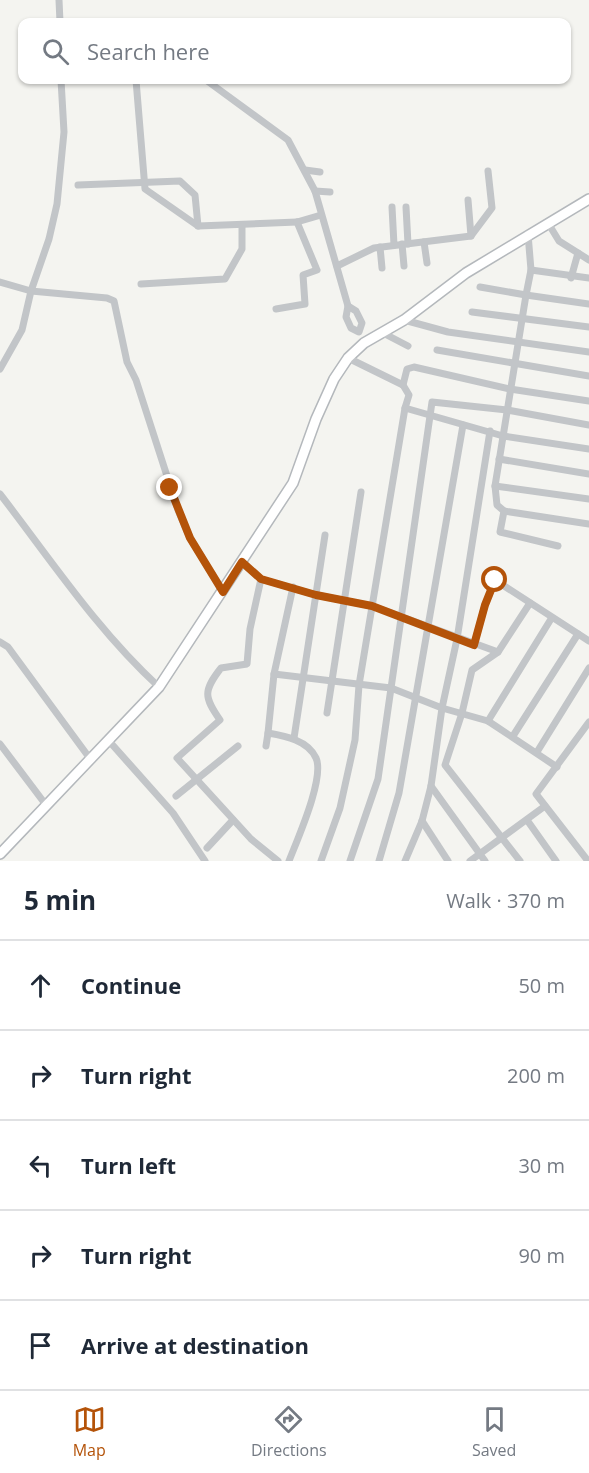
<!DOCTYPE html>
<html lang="en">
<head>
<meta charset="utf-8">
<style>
  :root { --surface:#fff; --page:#f6f6f7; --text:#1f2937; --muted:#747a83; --line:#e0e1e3; --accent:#b45309 }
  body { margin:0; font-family:"Open Sans",sans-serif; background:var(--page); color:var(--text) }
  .stop { position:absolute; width:18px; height:18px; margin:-14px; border:4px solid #b45309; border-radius:50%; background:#fff }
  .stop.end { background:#b45309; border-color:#fff; box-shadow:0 2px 6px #0008 }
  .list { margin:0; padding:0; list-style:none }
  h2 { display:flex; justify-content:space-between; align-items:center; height:78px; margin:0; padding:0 24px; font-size:26px }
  h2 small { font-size:20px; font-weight:400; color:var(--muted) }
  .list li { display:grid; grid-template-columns:39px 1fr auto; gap:18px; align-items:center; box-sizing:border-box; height:90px; padding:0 24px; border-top:2px solid var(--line) }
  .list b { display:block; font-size:22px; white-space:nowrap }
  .list em { font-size:20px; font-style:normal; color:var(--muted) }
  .icon { flex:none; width:33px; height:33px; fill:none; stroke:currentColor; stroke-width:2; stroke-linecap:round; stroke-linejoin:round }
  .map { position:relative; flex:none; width:589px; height:861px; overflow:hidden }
  .search { position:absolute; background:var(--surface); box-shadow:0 2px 4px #0004; left:18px; right:18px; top:18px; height:66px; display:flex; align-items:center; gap:15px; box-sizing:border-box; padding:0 21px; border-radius:12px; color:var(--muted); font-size:22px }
  .sheet { height:528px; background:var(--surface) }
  nav { display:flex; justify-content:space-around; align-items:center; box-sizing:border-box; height:84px; border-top:2px solid var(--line); background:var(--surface); font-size:16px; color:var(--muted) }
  nav a { display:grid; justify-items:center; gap:3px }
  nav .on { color:var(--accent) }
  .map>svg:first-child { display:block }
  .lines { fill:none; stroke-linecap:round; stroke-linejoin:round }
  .secondary-casing { stroke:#b4b8bc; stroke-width:12 }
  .street { stroke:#c2c5c8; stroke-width:7 }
  .secondary { stroke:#fff; stroke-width:9 }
  .route { stroke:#b45309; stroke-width:8 }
</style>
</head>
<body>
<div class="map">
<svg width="589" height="861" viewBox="0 0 589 861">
  <rect width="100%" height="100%" fill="#f4f4f0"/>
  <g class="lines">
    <defs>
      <path id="secondary" d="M0 854 159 687 293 483 316 419 334 379 348 358 364 343 404 320 466 273 589 199"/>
    </defs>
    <use href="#secondary" class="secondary-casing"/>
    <g class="street">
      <path d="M59 0 60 22"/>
      <path d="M136 80 145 189 198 226 297 222 321 215"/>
      <path d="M206 80 288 140 315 191 348 306"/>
      <path d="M305 170 320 172"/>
      <path d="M78 185 180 181 195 195 198 226"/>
      <path d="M315 191 330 192"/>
      <path d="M468 200 471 236"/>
      <path d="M392 207 394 245"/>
      <path d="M406 207 408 244"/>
      <path d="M548 223 559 241 589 260"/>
      <path d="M424 242 427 263"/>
      <path d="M402 244 404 266"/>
      <path d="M380 247 382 268"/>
      <path d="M337 266 374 248 471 236 492 208 488 171"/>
      <path d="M531 270 589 278"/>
      <path d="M571 278 578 253"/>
      <path d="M0 282 31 291 107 298 114 301 127 362 136 380 178 510 190 538 223 592"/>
      <path d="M141 284 225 279 242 249V225"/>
      <path d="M480 287 526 295 531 270 528 234"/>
      <path d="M348 306 356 311 362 323 359 332 351 328 346 317Z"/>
      <path d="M276 309 305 304 303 275 317 270 297 222"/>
      <path d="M472 312 589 327"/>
      <path d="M404 320 448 332 589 352"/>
      <path d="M383 333 408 346"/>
      <path d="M437 350 589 376"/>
      <path d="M348 358 403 385 409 395 405 408 503 436 589 449"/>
      <path d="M0 369 22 330 31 291 49 239 57 204 64 132 61 80"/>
      <path d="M403 385 407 369 414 367 510 389 589 401"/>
      <path d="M499 459 589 474"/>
      <path d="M495 486 589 499"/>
      <path d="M0 494C51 560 97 630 159 687"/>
      <path d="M504 511 589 524"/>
      <path d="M558 546 500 532 504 511 497 505 495 486 526 295 589 304"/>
      <path d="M242 563 261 579 316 595 372 606 498 652"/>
      <path d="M261 579 250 629 247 664 221 668C203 691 204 697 220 720L177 758 251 839 278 861"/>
      <path d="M0 642 8 647 91 760"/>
      <path d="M474 645 485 605 495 580 589 641"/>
      <path d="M274 674 391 688 442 708 488 721 557 767"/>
      <path d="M327 713 361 492"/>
      <path d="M488 721 551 619"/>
      <path d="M268 733 274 674 293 587"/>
      <path d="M513 736 578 634"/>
      <path d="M294 738 325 535"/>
      <path d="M109 741 173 813 205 861"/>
      <path d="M0 744 46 805"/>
      <path d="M266 746 268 733C285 736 308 740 316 758 325 778 297 840 289 861"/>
      <path d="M537 752 589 668"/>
      <path d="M431 786 485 861"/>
      <path d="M176 796 238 746"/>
      <path d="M527 820 556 861"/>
      <path d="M422 821 448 861"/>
      <path d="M207 848 233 820"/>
      <path d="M321 861 340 808 355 740 359 685 405 408"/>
      <path d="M350 861 378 779 432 402 507 410 589 425"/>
      <path d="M379 861 399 793 463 425"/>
      <path d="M405 861 422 821 431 786 442 708 457 639 490 431"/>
      <path d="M470 861 545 806"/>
      <path d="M520 861 445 765 462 713 472 670 498 652 530 603"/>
      <path d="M588 861 536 794 589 722"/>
    </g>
    <use href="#secondary" class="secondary"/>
  </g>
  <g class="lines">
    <path class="route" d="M170 488 190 538 223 592 242 562 261 579 316 595 372 606 474 645 485 605 495 580"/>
  </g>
</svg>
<div class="stop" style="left:495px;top:580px"></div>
<div class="stop end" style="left:170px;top:488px"></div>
<div class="search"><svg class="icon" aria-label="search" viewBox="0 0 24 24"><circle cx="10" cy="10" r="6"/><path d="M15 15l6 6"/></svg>Search here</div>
</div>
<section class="sheet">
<h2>5 min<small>Walk · 370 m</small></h2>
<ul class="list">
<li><svg class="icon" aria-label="ahead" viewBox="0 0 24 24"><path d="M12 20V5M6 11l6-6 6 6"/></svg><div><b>Continue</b></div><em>50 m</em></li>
<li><svg class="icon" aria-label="right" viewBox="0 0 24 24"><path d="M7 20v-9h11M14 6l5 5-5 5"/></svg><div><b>Turn right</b></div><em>200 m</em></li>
<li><svg class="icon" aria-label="left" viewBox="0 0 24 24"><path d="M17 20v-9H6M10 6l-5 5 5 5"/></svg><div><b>Turn left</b></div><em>30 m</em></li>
<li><svg class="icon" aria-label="right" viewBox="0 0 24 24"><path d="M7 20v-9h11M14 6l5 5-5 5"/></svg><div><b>Turn right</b></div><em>90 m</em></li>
<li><svg class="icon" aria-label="arrive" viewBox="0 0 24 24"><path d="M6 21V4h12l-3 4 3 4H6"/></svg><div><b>Arrive at destination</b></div></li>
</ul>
</section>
<nav>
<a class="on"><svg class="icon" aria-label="map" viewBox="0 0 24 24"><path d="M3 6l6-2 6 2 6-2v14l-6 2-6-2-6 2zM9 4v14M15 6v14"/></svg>Map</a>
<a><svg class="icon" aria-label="directions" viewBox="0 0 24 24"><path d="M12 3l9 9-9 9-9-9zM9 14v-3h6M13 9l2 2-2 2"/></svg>Directions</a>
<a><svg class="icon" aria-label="saved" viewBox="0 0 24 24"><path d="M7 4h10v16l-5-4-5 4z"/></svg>Saved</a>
</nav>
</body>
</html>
